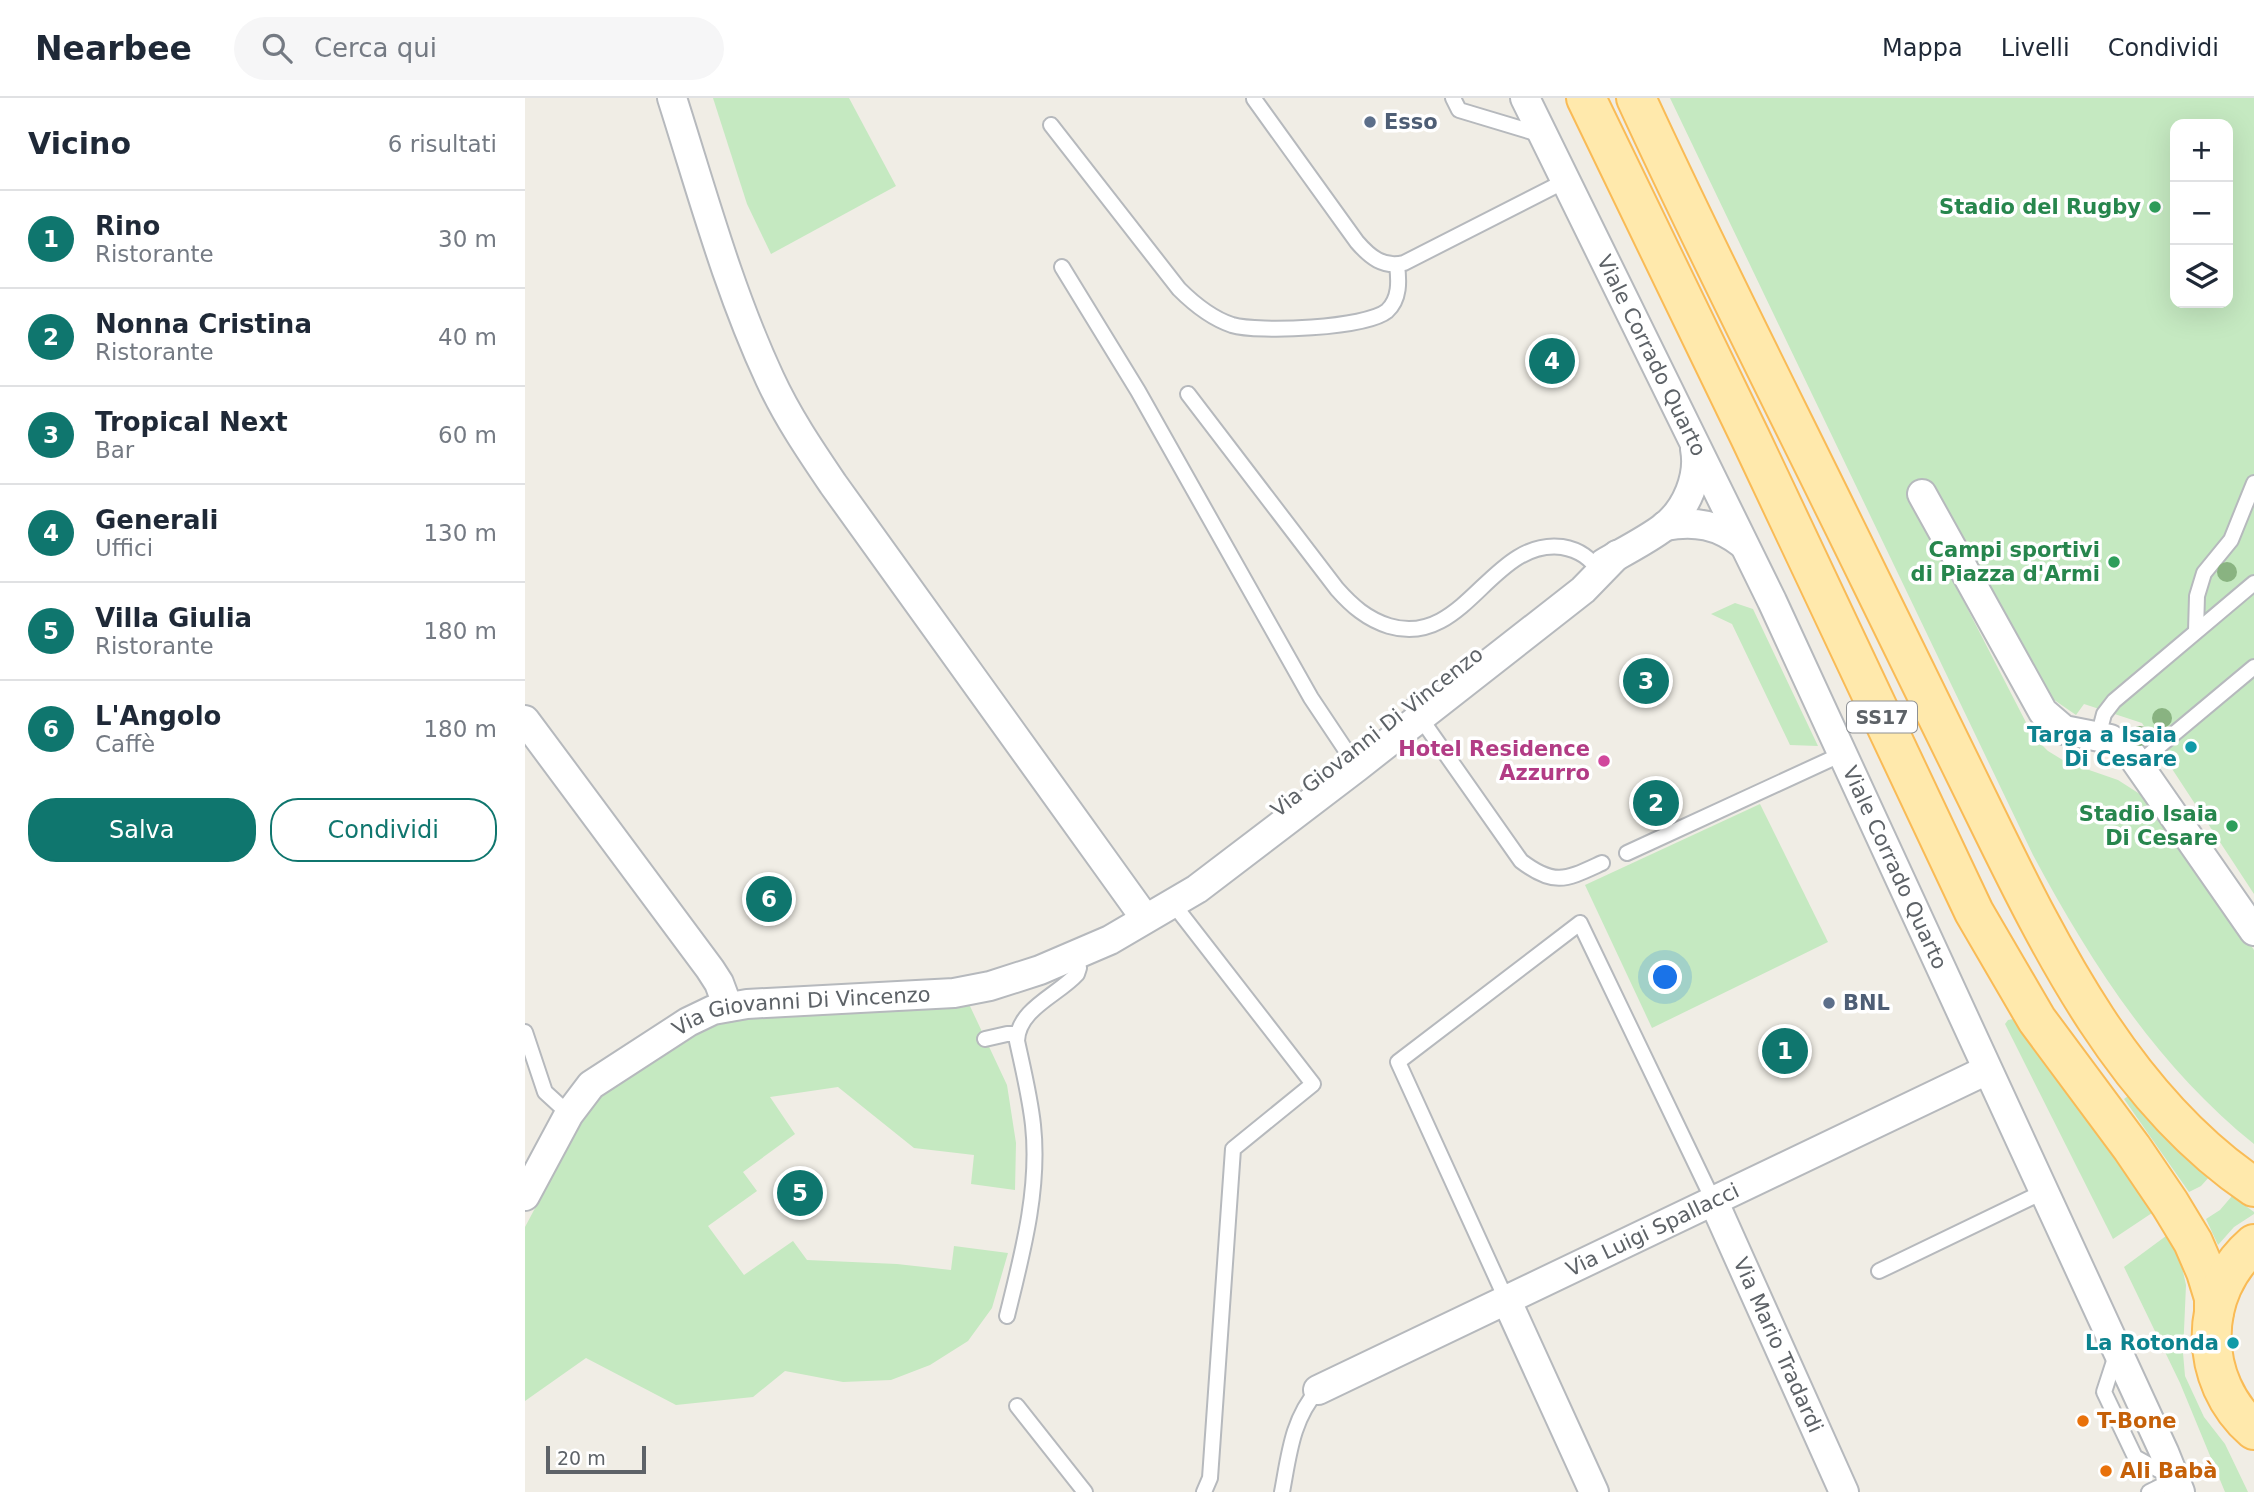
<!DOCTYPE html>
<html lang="it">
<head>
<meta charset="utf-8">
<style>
  :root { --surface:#fff; --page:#f6f6f7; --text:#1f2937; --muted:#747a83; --line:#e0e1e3; --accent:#0f766e }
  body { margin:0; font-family:"DejaVu Sans",sans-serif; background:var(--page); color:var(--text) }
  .controls { position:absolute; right:21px; top:21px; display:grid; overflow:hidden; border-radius:14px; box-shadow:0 7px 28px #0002 }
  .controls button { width:63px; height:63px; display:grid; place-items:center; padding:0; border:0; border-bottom:2px solid var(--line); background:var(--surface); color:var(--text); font:35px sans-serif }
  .scale { position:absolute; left:21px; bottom:18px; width:100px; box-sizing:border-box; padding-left:7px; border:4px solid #5d6267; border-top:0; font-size:19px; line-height:24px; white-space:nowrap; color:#5d6267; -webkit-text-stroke:5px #fff; paint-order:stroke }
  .you { position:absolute; left:1141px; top:880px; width:24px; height:24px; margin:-18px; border:5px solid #fff; border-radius:50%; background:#1a73e8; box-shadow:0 0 0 10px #1a73e833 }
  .badge { display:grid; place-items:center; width:46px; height:46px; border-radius:50%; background:var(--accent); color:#fff; font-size:23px; font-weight:700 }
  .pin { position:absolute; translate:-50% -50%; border:4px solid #fff; box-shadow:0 2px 7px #0006 }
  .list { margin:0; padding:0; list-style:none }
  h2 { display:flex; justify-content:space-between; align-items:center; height:91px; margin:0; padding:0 28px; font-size:30px }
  h2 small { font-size:23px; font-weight:400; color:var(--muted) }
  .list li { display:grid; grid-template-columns:46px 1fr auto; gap:21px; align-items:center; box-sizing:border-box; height:98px; padding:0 28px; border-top:2px solid var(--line) }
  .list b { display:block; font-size:26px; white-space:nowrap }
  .list p { margin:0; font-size:23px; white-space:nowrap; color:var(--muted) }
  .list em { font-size:23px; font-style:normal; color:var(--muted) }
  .actions { display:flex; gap:14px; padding:21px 28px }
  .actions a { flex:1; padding:16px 0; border:2px solid var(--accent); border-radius:28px; text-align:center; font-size:24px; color:var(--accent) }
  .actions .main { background:var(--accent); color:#fff }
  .icon { flex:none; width:38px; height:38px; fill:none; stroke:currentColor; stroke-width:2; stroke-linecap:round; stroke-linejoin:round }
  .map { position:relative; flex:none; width:1729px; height:1394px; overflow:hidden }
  header { display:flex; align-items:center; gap:42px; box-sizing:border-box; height:98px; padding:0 35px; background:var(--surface); border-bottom:2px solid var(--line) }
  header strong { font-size:33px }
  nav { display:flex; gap:38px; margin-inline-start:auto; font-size:24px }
  .search { width:490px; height:63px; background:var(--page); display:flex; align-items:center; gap:18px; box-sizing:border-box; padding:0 24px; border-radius:38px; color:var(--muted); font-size:26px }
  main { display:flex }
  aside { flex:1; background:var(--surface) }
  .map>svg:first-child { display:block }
  .green { fill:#c5e9c1; fill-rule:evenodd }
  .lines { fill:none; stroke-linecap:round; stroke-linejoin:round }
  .lane-casing { stroke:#b6b9bd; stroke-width:18 }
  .street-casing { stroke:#b6b9bd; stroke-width:32 }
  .primary-casing { stroke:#f9bb56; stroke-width:42 }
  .lane { stroke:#fff; stroke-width:14 }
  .street { stroke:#fff; stroke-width:28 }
  .primary { stroke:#ffe9ac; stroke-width:38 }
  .tree { fill:#89b381 }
  .service-dot { fill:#5c6f8a; stroke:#fff; stroke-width:2.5 }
  .leisure-dot { fill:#2e9e5b; stroke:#fff; stroke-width:2.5 }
  .culture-dot { fill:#0f9aa8; stroke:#fff; stroke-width:2.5 }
  .hotel-dot { fill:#d1479c; stroke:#fff; stroke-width:2.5 }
  .food-dot { fill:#e8710a; stroke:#fff; stroke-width:2.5 }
  .labels { text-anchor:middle; stroke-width:7; stroke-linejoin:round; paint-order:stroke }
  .shield { fill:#fff; stroke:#8e9195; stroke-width:2 }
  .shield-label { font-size:19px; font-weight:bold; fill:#5d6267 }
  .service-label { font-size:21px; font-weight:bold; fill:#4e5e75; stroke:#fff; text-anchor:start }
  .leisure-label { font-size:21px; font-weight:bold; fill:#27864d; stroke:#fff; text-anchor:end }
  .street-label { font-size:21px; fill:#5d6267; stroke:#fff }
  .culture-label { font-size:21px; font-weight:bold; fill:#0d838f; stroke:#fff; text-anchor:end }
  .hotel-label { font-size:21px; font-weight:bold; fill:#b23c85; stroke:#fff; text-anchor:end }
  .food-label { font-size:21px; font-weight:bold; fill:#c56008; stroke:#fff; text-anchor:start }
</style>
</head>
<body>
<header>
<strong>Nearbee</strong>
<div class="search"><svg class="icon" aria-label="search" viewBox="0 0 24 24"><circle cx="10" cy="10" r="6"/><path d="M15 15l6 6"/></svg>Cerca qui</div>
<nav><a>Mappa</a><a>Livelli</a><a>Condividi</a></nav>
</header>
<main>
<aside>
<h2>Vicino<small>6 risultati</small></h2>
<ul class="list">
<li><span class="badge">1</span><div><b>Rino</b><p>Ristorante</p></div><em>30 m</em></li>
<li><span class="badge">2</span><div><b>Nonna Cristina</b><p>Ristorante</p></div><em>40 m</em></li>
<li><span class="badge">3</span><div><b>Tropical Next</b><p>Bar</p></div><em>60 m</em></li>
<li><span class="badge">4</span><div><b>Generali</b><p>Uffici</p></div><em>130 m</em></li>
<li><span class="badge">5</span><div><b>Villa Giulia</b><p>Ristorante</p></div><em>180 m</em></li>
<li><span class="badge">6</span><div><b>L'Angolo</b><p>Caffè</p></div><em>180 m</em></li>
</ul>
<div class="actions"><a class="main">Salva</a><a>Condividi</a></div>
</aside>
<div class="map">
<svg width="1729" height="1394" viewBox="0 0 1729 1394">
  <rect width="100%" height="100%" fill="#f0ede5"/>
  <g class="green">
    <path d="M188 0H324L371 88 246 156 222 106Z"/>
    <path d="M1145 0H1729V796L1617 625 1559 606 1551 617 1522 597 1387 403 1508 638 1523 653 1541 664 1593 682 1621 700 1729 852V1046C1632 968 1566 865 1508 757ZM1650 26H1703V205H1650Z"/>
    <path d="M1210 505 1228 511 1293 648 1265 647 1207 526 1186 516Z"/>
    <path d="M1235 706 1303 844 1127 930 1060 787Z"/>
    <path d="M444 906 482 987 491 1045 490 1092 446 1086 449 1057 389 1050 313 989 245 999 270 1036 218 1074 232 1093 183 1128 219 1177 268 1143 282 1162 372 1166 426 1172 429 1148 483 1155 467 1210 443 1243 405 1267 366 1282 318 1284 260 1273 228 1299 151 1307 61 1260 0 1303V1129L57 1022 82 991 185 927 216 918Z"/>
    <path d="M1488 921 1592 1060 1627 1115 1588 1141 1480 926 1483 922Z"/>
    <path d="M1606 996 1685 1078 1676 1088 1664 1094 1599 1001Z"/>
    <path d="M1707 1098 1729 1114V1116L1709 1129 1693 1147 1681 1121 1695 1112Z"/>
    <path d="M1641 1138 1655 1160 1661 1187 1658 1255 1660 1278 1679 1319 1700 1346 1723 1394H1700L1655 1285 1599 1169Z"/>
  </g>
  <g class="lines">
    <defs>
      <g id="lane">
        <path d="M928 0 934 12 1017 37"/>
        <path d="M729 1 832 144C845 159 858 170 879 165L1040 83"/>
        <path d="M526 27 654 191C669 206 686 220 707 227 734 235 841 230 862 213 875 201 874 183 872 167"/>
        <path d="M537 169 613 293 786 600 832 669"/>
        <path d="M663 296 812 491C827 508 842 521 864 528 940 551 966 440 1037 449 1055 452 1065 460 1076 475"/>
        <path d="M1671 533 1672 498 1679 475 1706 442 1729 385"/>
        <path d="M887 608 996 763C1030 789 1042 781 1077 765"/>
        <path d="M1573 639 1579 616 1589 603 1729 485"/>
        <path d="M1614 665 1729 569"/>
        <path d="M1102 755 1317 656"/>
        <path d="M646 803 788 986 708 1051 685 1380 679 1394"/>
        <path d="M0 934 20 994 44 1016"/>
        <path d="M460 941 482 936H492"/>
        <path d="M1354 1173 1518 1094"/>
        <path d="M981 1201 873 964 1055 825 1188 1102"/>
        <path d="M482 1218C497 1157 515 1091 508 1027 505 999 498 971 492 943 493 911 533 897 552 876L554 870 550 859"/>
        <path d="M1592 1254 1579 1294 1610 1359 1646 1379"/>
        <path d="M492 1308 560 1394"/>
        <path d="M757 1394C764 1357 767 1321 793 1292"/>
        <path d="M1624 1394 1650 1381"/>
      </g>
      <g id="street">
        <path d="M147 0C177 94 203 191 245 281 262 318 285 352 308 386L620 820"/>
        <path id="s1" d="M1000 0 1247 503 1639 1354 1655 1394"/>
        <path d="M1397 396 1518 614 1539 632 1585 641 1603 652 1729 833"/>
        <path d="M1140 428C1170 422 1194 427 1218 446"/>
        <path d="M1079 465C1098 454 1122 442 1139 429 1162 411 1175 378 1170 351"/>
        <path d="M0 622 185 871 194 885 203 909"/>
        <path id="s2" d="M0 1098 44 1016 66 987 163 924 188 912 222 906 429 895 465 888 515 872 585 842 672 791 832 669 1058 492 1092 457"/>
        <path id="s3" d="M1188 1102 1319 1394"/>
        <path d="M981 1201 1069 1394"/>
        <path id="s4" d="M793 1292 1462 972"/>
      </g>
      <g id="primary">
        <path d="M1061 0 1225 339 1449 814 1512 922 1607 1050 1645 1106 1668 1144 1681 1174 1689 1200V1214"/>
        <path d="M1111 0C1185 161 1266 319 1344 479 1383 558 1422 638 1461 718 1527 853 1600 1002 1729 1089"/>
        <path d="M1729 1146C1672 1195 1673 1283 1729 1332"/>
      </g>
    </defs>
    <use href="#lane" class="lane-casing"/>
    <use href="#street" class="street-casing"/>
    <use href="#primary" class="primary-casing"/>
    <use href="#lane" class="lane"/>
    <use href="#street" class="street"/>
    <use href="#primary" class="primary"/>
  </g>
  <g class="tree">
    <circle cx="1702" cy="474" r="10"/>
    <circle cx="1637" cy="620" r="10"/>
    <circle cx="1615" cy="638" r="10"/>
  </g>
  <g class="service-dot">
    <circle cx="845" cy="24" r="7"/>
    <circle cx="1304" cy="905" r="7"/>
  </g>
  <g class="leisure-dot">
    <circle cx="1630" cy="109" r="7"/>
    <circle cx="1589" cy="464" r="7"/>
    <circle cx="1707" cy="728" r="7"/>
  </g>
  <g class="culture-dot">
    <circle cx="1666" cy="649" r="7"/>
    <circle cx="1708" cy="1245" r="7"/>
  </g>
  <circle class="hotel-dot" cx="1079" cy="663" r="7"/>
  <g class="food-dot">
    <circle cx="1558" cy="1323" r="7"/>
    <circle cx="1581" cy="1373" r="7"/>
  </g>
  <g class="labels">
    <rect class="shield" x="1322" y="603.5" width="70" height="31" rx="5"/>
    <g class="shield-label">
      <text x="1357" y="626">SS17</text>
    </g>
    <g class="service-label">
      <text x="859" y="31">Esso</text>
      <text x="1318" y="912">BNL</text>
    </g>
    <g class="leisure-label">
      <text x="1616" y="116">Stadio del Rugby</text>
      <text x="1575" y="459">Campi sportivi<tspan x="1575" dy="24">di Piazza d'Armi</tspan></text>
      <text x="1693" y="723">Stadio Isaia<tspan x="1693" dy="24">Di Cesare</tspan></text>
    </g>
    <g class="street-label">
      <text dy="7" stroke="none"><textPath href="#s1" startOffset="287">Viale Corrado Quarto</textPath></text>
      <text transform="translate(852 634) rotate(-38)" y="7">Via Giovanni Di Vincenzo</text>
      <text dy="7" stroke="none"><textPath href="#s1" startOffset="854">Viale Corrado Quarto</textPath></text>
      <text dy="7" stroke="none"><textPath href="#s2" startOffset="360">Via Giovanni Di Vincenzo</textPath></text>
      <text dy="7" stroke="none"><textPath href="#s4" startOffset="371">Via Luigi Spallacci</textPath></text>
      <text dy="7" stroke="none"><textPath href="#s3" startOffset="159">Via Mario Tradardi</textPath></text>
    </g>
    <g class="culture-label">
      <text x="1652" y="644">Targa a Isaia<tspan x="1652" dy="24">Di Cesare</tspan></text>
      <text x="1694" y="1252">La Rotonda</text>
    </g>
    <g class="hotel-label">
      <text x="1065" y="658">Hotel Residence<tspan x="1065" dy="24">Azzurro</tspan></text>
    </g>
    <g class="food-label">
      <text x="1572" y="1330">T-Bone</text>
      <text x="1595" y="1380">Ali Babà</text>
    </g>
  </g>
</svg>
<div class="controls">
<button>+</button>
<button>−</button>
<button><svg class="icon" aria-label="layers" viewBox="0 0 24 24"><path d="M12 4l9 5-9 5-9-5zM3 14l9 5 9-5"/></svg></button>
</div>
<div class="scale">20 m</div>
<div class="you"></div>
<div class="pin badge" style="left:1260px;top:953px">1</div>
<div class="pin badge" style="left:1131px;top:705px">2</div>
<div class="pin badge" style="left:1121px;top:583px">3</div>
<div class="pin badge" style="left:1027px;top:263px">4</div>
<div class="pin badge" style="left:275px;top:1095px">5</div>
<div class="pin badge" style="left:244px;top:801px">6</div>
</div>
</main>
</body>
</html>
